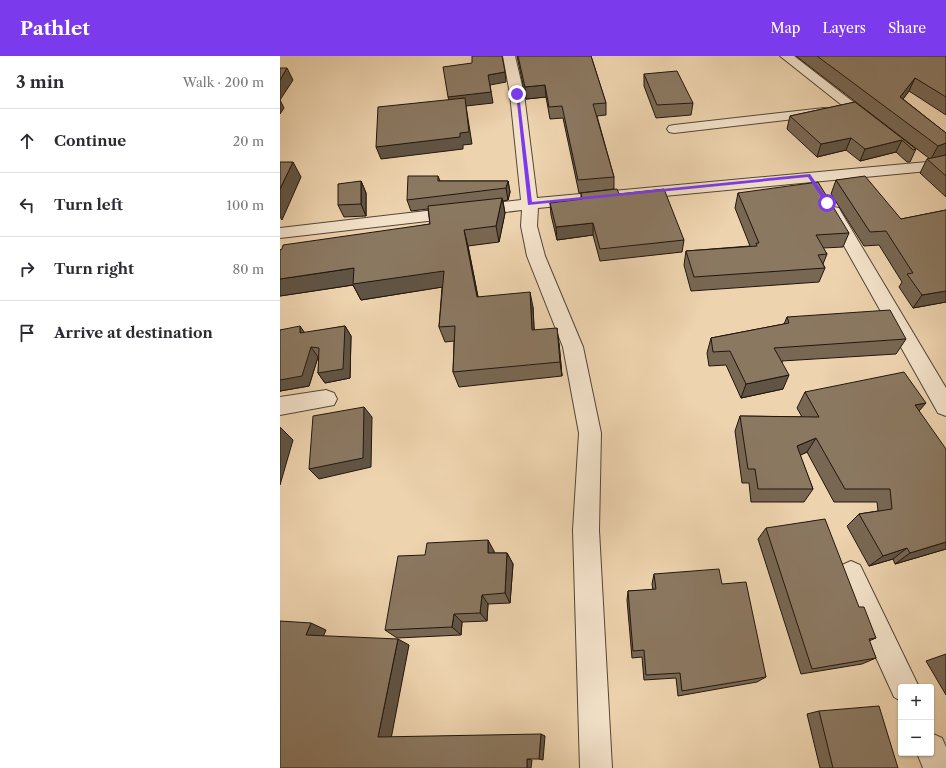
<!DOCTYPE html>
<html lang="en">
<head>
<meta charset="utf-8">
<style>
  :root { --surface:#fff; --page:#f2f2f3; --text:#2b2b33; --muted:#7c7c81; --line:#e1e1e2; --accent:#7c3aed }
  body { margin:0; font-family:"Libre Caslon Text",serif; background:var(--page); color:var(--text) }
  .controls { position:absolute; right:12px; bottom:12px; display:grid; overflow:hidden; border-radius:4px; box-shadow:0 1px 3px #0004 }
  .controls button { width:36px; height:36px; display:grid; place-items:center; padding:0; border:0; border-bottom:1px solid var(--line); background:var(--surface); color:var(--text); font:20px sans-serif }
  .stop { position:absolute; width:12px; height:12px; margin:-9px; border:3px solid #7c3aed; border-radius:50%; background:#fff }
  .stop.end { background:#7c3aed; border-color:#fff; box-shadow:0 1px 4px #0008 }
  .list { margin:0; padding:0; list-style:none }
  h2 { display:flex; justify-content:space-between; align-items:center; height:52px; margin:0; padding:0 16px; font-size:17px }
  h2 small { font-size:13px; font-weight:400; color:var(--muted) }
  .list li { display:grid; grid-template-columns:26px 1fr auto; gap:12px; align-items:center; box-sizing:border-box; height:64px; padding:0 16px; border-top:1px solid var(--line) }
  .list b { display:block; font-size:15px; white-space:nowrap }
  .list em { font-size:13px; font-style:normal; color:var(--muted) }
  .icon { flex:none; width:22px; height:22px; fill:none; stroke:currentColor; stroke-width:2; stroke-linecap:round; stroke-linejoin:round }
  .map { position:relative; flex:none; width:666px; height:712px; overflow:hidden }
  header { display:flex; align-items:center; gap:24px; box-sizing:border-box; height:56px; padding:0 20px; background:var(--accent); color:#fff }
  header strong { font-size:19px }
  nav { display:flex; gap:22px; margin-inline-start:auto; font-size:14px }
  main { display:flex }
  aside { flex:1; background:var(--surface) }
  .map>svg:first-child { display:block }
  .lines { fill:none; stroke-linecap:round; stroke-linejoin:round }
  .minor-casing { stroke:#544536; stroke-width:2 }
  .minor { fill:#f3e2ca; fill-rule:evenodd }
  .wall { fill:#786753; stroke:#21160e }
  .shaded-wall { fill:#615444; stroke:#21160e }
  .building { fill:#8b7861; stroke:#21160e }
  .route { fill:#7c3aed }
</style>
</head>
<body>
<header>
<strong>Pathlet</strong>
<nav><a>Map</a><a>Layers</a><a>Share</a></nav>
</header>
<main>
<aside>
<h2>3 min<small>Walk · 200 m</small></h2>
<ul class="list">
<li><svg class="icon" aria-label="ahead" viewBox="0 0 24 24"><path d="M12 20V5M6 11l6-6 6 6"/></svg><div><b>Continue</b></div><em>20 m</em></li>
<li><svg class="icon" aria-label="left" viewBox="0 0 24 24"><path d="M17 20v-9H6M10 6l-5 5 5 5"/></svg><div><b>Turn left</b></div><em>100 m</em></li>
<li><svg class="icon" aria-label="right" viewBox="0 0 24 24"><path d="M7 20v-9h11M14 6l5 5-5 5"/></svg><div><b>Turn right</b></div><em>80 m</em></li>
<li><svg class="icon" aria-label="arrive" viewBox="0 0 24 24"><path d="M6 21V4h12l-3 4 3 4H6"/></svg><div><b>Arrive at destination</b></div></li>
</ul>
</aside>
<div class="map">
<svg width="666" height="712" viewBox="0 0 666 712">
  <rect width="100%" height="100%" fill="#edd3ae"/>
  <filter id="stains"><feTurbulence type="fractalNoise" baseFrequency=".005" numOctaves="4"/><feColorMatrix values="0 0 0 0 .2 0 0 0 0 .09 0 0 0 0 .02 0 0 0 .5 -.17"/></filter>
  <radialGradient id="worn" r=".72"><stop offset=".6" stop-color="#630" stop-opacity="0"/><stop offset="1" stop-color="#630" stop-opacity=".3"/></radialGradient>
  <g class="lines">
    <defs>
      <g id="minor">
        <path d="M223 0H235L244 38 257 142 647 106 666 100V110L648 115 258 152 257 170 265 200 303 291 321 377 319 474 332 712H300L293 474 299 377 283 291 247 200 241 170 242 154 0 182V172L241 144 230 38Z"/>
        <path d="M500 0H514L599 66 597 69H587Z"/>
        <path d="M544 52 549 53 551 56 549 59 394 77 389 76 387 73 389 70 394 69Z"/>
        <path d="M553 151 559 152 561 156 666 332V360L658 357 545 156 547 152Z"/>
        <path d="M46 334 54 337 57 343 54 349 0 359V341Z"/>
        <path d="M571 505 580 509 639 631H621V645L614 641 558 518 562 509Z"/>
        <path d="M651 677 662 682 666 691V712H643L637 697H651Z"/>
      </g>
    </defs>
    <use href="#minor" class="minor-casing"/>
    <use href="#minor" class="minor"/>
  </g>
  <g class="wall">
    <path d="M237 0H311L326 47V59L317 60 334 121V133L299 137 283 62 270 63 266 41 246 43Z"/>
    <path d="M516 0H666V59L629 35 623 43 666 77V99L661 100 666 99V141L640 117 647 103H650Z"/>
    <path d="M364 18 413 47 411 59 376 62 364 30Z"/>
    <path d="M575 46 636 93 630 106H627L616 96 580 105 566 94 537 101 507 73 510 60Z"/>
    <path d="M158 120 160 125H228L230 136 228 144 223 145 225 157 219 186 188 190 198 241 253 251 254 274 279 287 282 320 179 331 173 316 174 285 165 286 159 271 162 231 81 244 73 229 0 240V194L150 168 148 153 131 155 127 144Z"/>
    <path d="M556 124 621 163 666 154V246L633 252 619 231 622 226 599 189 584 190 551 138Z"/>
    <path d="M81 125 86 137V160L64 161 58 149Z"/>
    <path d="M301 137 339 138 404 184 402 196 320 205 313 179 277 184 271 159 270 147 301 143Z"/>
    <path d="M458 137 569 177 563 191 543 192 547 198 543 208 545 212 539 226 411 235 404 209 406 195 470 190 455 152Z"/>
    <path d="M507 261 626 283 616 298 502 305 503 333 461 342 446 309 429 310 427 297 431 282 504 268Z"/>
    <path d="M65 270 71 280 70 322 45 327 38 317 39 301H38L29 330 0 335V336V274L25 277Z"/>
    <path d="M525 336 639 355 666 493 615 508 613 503 589 510 567 470 579 458 598 455 597 446H554L527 396 520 399 533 433 524 446H471L469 427H462L455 375 460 360 522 361 517 352Z"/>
    <path d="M486 472 579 551 596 582 589 585 596 602 582 608 521 618 478 483Z"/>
    <path d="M214 495V497H227L233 508 230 547 208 548 207 565 182 566 181 579 117 582 105 574Z"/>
    <path d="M374 518 442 528 486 621 477 626 398 640 396 622 364 624 362 601 352 602 347 544 348 535 373 534 372 528Z"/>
    <path d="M666 598V639L646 605Z"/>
    <path d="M539 655 618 712H540L527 658Z"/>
  </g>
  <g class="shaded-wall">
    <path d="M7 12 13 24 0 44 4 52 0 58V24Z"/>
    <path d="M225 16 226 26 210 29 213 47 186 50 192 88 183 89V93L101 103 96 91 171 51 168 41 208 19Z"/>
    <path d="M635 22 629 35 615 54 620 41Z"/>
    <path d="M265 29 266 41 246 43 245 31Z"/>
    <path d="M571 82 566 94 537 101 541 88Z"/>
    <path d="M622 84 616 96 580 105 585 93Z"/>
    <path d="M666 87V99L651 103 658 90Z"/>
    <path d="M13 106 21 121 2 164 0 161V133Z"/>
    <path d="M81 125 86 137V160L81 148Z"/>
    <path d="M228 125 230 136 228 144 226 132Z"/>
    <path d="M222 142 225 157 219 186 216 170Z"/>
    <path d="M313 167V179L277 184 276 171Z"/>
    <path d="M184 174 188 190 201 256 197 241Z"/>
    <path d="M74 212 164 215 169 230 81 244 73 229 0 240V223Z"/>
    <path d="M666 235V246L633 252 642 239Z"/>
    <path d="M250 236 253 251 255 289 252 274Z"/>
    <path d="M20 270 27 280 20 277Z"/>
    <path d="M65 270 71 280 70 322 45 327 38 317Z"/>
    <path d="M277 272 279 287 282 320 280 306Z"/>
    <path d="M31 291 38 301 29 330 0 335V336V324Z"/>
    <path d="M509 319 503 333 461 342 466 328Z"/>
    <path d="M646 347 633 362 635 349Z"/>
    <path d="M84 351 92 361 91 411 39 423 29 413Z"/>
    <path d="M0 371 13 384 0 429Z"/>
    <path d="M536 382 527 396 509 405 517 390Z"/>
    <path d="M208 484 214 495V508L208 497Z"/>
    <path d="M666 486V493L615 508 630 497Z"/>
    <path d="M627 492 613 503 589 510 603 500Z"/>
    <path d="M227 497 233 508 230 547 225 537Z"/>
    <path d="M202 539 208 548 207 565 200 557Z"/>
    <path d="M174 558 182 566 181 579 172 571Z"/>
    <path d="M31 567 46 574 41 586 26 579Z"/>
    <path d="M118 583 129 589 111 683 98 681Z"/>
    <path d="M261 678 265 680 263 704 259 703Z"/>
    <path d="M247 703 252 704 251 712H247Z"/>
  </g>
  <g class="building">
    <path d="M192 0H222L225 16 208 19 211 36 168 41 163 11 192 7Z"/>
    <path d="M238 0H311L326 47 313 48 334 121 298 124 282 50 269 51 265 29 245 31Z"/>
    <path d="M537 0H666V41L635 22 620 41 666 77V87L658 90Z"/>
    <path d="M0 12H7L0 24Z"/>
    <path d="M397 15 413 47 377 49 364 18Z"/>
    <path d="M185 42 189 76 180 77V81L96 91 98 51Z"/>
    <path d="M575 46 636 93 633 94 622 84 585 93 571 82 541 88 510 60Z"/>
    <path d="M666 99V120L647 103Z"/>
    <path d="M0 106H13L0 133Z"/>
    <path d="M128 120H158V125H228L226 132 127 144Z"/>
    <path d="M585 120 621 163 666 154V235L642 239 627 218 633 217 606 175 590 176 556 124Z"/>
    <path d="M81 125V148L58 149V128Z"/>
    <path d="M538 126 569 177 536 179 547 198 538 199 545 212 414 221 406 195 477 190 476 187H479L458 137Z"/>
    <path d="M337 133 339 138 384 133 404 184 320 193 313 167 276 171 270 147 302 143 301 137Z"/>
    <path d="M222 142 216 170 184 174 197 241 250 236 252 274 277 272 280 306 173 316 175 270 159 271 164 215 73 228 74 212 0 223V194L2 193 3 189 150 168 148 150Z"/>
    <path d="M610 254 626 283 494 292 509 319 466 328 450 295 433 296 431 282 509 267 507 261Z"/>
    <path d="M20 270V277L65 270 63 313 38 317 39 292 31 291 22 320 0 324V274Z"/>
    <path d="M624 316 646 347 635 349 666 393V486L630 497 627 492 603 500 579 458 612 453 610 433H565L536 382 517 390 533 433H478L475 413H468L460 360 539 361 525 336Z"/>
    <path d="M84 351 83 402 29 413 33 360Z"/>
    <path d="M545 463 579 551H584L596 582 589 583 596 602 532 613 486 472Z"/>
    <path d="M208 484V497H227L225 537 202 539 200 557 174 558 172 571 105 574 118 500 145 499 147 487Z"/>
    <path d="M439 513 442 528 466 526 486 621 402 635 400 617 366 619 364 594 353 595 348 535 376 533 374 518Z"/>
    <path d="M0 565 31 567 26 579 118 583 98 681 261 678 259 703H247V712H0Z"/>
    <path d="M599 650 618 712H553L539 655Z"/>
  </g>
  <path class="route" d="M236 37 239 38 252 146 530 118 550 147 546 148 528 121 248 149Z"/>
  <rect width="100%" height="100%" filter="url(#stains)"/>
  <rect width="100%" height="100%" fill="url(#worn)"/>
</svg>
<div class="controls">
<button>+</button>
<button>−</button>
</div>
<div class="stop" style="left:547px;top:147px"></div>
<div class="stop end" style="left:237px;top:38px"></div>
</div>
</main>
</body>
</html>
